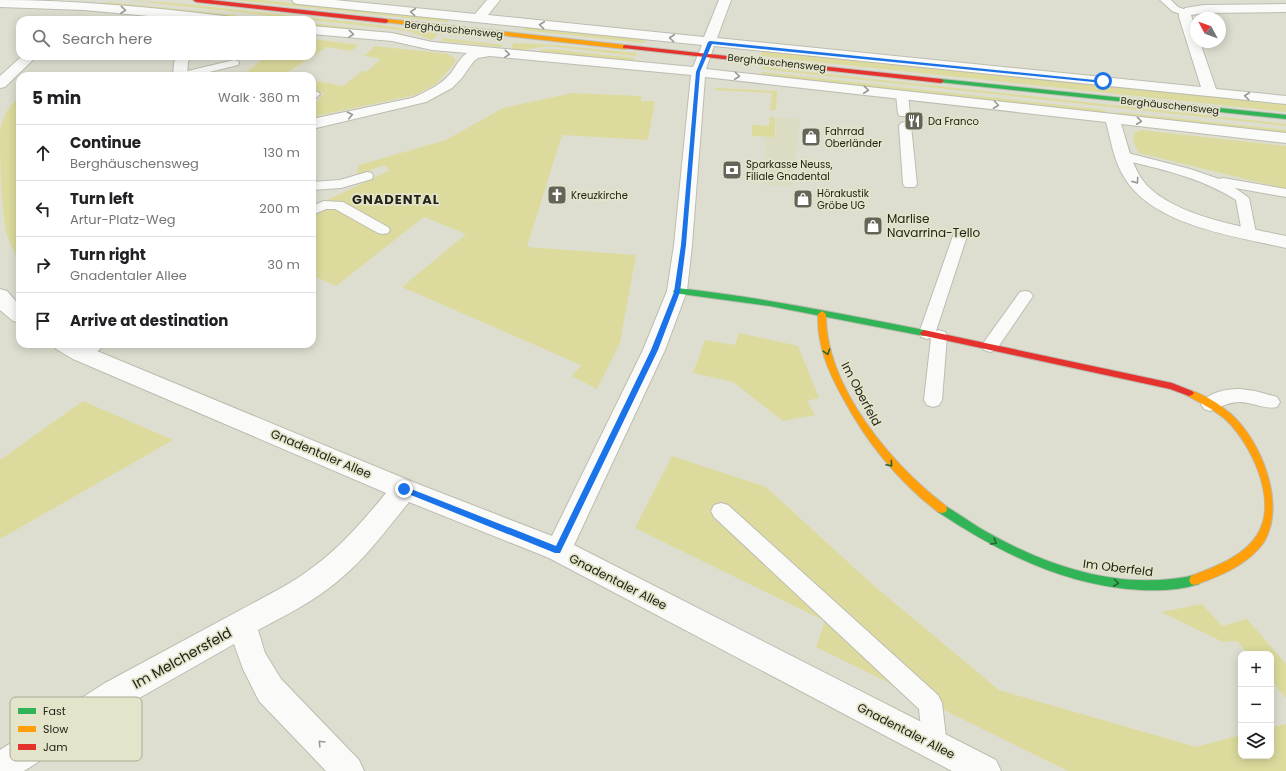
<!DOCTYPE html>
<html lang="en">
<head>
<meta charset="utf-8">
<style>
  :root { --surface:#fff; --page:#f2f2f2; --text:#202124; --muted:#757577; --line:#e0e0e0 }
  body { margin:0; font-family:Poppins,sans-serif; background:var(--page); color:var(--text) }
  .controls { position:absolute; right:12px; bottom:12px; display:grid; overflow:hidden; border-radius:8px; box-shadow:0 2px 10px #0003 }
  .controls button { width:36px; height:36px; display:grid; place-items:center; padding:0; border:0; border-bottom:1px solid var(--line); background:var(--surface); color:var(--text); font:20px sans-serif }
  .compass { position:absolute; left:1190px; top:12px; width:36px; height:36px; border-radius:50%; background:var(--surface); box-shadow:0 2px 10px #0003; rotate:311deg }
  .stop { position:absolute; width:12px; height:12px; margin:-9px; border:3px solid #1a73e8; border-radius:50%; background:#fff }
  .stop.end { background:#1a73e8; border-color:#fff; box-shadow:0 1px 4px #0008 }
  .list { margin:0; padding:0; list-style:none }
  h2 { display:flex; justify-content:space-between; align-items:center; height:52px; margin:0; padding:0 16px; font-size:17px }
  h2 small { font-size:13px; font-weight:400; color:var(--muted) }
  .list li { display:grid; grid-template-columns:26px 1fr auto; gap:12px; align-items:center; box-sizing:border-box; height:56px; padding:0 16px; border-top:1px solid var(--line) }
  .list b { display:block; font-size:15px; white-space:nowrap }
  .list p { margin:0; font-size:13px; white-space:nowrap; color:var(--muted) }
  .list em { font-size:13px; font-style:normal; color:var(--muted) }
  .icon { flex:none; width:22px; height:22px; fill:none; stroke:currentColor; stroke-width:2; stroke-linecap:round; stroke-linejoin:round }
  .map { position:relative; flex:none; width:1286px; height:771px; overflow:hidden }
  .search { position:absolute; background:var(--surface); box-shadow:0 2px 10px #0003; left:16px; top:16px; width:300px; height:44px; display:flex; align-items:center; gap:10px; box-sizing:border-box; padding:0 14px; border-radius:12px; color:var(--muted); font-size:15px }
  .panel { position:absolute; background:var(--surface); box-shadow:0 2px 10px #0003; left:16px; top:72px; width:300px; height:276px; border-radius:12px }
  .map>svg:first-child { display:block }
  .built { fill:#dcdcc3 }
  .green { fill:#dcdb9d }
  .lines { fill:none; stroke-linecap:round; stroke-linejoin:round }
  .lane-casing { stroke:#bcbcb1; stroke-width:2 }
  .street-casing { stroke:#bcbcb1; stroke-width:2 }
  .fast-casing { stroke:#bcbcb1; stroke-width:2 }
  .slow-casing { stroke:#bcbcb1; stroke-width:2 }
  .jam-casing { stroke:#bcbcb1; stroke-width:2 }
  .lane { fill:#fafaf8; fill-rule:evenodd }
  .street { fill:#fafaf8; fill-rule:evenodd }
  .fast { fill:#30b455; fill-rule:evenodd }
  .slow { fill:#ff9f0a; fill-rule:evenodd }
  .jam { fill:#e5322d; fill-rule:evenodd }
  .oneway { stroke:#999994 }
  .oneway2 { stroke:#296434 }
  .route { fill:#1a73e8 }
  .labels { text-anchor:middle; stroke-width:3.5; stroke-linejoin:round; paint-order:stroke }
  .far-street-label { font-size:10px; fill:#232319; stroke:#e4e4ca }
  .far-poi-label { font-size:10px; fill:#232319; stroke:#e4e4ca; text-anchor:start }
  .poi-label { font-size:12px; fill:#232319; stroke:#e4e4ca; text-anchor:start }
  .street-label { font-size:12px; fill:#232319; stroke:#e4e4ca }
  .far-district-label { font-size:13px; font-weight:bold; letter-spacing:1px; fill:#232319; stroke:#e4e4ca }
  .near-street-label { font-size:14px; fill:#232319; stroke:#e4e4ca }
  .key { fill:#e4e4ca; stroke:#aaaa95; stroke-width:1 }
  .key-label { font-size:11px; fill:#232319 }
</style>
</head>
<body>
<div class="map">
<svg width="1286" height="771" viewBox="0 0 1286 771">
  <rect width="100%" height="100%" fill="#deded0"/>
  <path class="built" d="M776 117 800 119 792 187 764 185 765 137H776Z"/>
  <g class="green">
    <path d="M125 0 174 3 379 25 438 34 432 40 408 31 376 27Z"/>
    <path d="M234 0H261L450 20 447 22Z"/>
    <path d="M108 2 237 15 232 18 104 5Z"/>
    <path d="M312 23 404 34 401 37 312 27Z"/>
    <path d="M525 27 646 40 644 43 523 30Z"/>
    <path d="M443 38 503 45 501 47 441 41Z"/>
    <path d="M312 39 359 45 351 51 327 47 288 72 306 76H242L266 56H312Z"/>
    <path d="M514 43 554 45 637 53 636 56 548 46 521 50 510 49Z"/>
    <path d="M375 46 448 54 455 59V63L436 84 415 95 312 117V107L324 93 312 92V80L343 86 362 71 366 72 381 59 364 56Z"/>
    <path d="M549 49 634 58 632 62 529 52Z"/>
    <path d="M761 51 1286 104V112L761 56Z"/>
    <path d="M763 67 1286 124V126L762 69Z"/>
    <path d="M762 72 1105 110 1106 114 761 76Z"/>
    <path d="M716 88 777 91 776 110H770L772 93 715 90Z"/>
    <path d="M572 93 641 96V101H655L648 140 562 135 527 247 636 255 620 343 597 389 572 376 581 365 402 287 466 234 424 217 336 286 312 275V206L317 205 390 170 384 165 356 176 359 165 446 140 503 108Z"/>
    <path d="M20 98V262C14 252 9 242 6 231 1 204 0 161 0 134 1 121 8 104 20 98Z"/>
    <path d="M1118 112 1286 130V133L1119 114Z"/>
    <path d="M770 117H775V137L752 136V125L769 126Z"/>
    <path d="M1141 130 1286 146V189L1139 153C1135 146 1132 141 1134 133Z"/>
    <path d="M739 333 798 346 819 398 807 401 815 415 783 421 733 382 693 373 705 340 735 345Z"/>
    <path d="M83 401 173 440 0 539V460Z"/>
    <path d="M672 456 766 487 873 585 999 690 1196 747 1241 735V756H1271V728L1286 724V771H1068L816 647 825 621 635 528Z"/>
    <path d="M1202 604 1222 626 1247 619 1286 664V698L1271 681V654H1248L1237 641 1223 642 1161 612Z"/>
  </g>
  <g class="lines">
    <defs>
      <g id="lane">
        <path d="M1160 0H1171L1178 7 1189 11 1191 13 1186 16 1172 11Z"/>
        <path d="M234 60 238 61 239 63 238 65 193 76H174L175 74Z"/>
        <path d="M312 91 318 92 320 94 316 98 312 99Z"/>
        <path d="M902 91 906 92 908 94 910 114 908 116H900L898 114 896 94 898 92Z"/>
        <path d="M905 122 909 123 911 126 917 184 915 187H905L903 184 899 126 901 123Z"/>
        <path d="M1124 152 1190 169 1219 179 1223 178 1286 189V197L1235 188 1249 198 1256 233 1254 236 1249 237 1244 236 1242 233 1236 200C1200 177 1160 169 1120 159L1118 156 1120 153Z"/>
        <path d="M367 172 372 173 373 176 372 179 341 188 312 190V182L340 180Z"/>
        <path d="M324 201 343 202 388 227 390 230 388 233 383 234 378 233 335 209H326L312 215V206Z"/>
        <path d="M961 229 966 230 968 233 936 331 939 330 945 332 947 336 942 400 939 405 933 407 927 405 924 400 931 338 927 339 921 337 919 333 954 233 956 230Z"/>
        <path d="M1025 291 1030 292 1033 296 996 350 990 352 984 350 982 346 984 342 1020 292Z"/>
        <path d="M84 344H104C99 353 84 361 74 358L72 354 74 350Z"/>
        <path d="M1240 389 1255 391 1277 397 1280 402 1277 407C1266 410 1252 402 1240 402 1228 402 1221 407 1210 411L1204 409 1201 404C1208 392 1227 389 1240 389Z"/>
        <path d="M721 503 728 505 938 695 942 703 947 746 944 755 935 758 926 755 923 746 919 709 714 517 711 511 714 505Z"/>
      </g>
      <g id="street">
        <path d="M0 0C75 0 150 7 224 16L229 17 230 20H191L84 10 0 7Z"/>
        <path d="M292 0H335L475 14 487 0H500L488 15 704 37 719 0H731L717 38 1201 87 1179 17V14L1185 8 1204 5 1286 4V12L1204 13 1191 15 1196 30V42H1200L1216 89 1286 96V104L714 46 706 69 1286 133V143L1121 124C1127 142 1131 163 1141 178 1167 216 1245 227 1286 236V248C1235 236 1153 226 1124 177 1114 161 1111 141 1106 122L705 77 692 245 687 291 665 350 574 545 996 760 1001 771H952L549 558 409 502C387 529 366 558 339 580 315 601 286 615 258 630L265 653 281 679 359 760 364 771H326L259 701 243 669 234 644 127 705 24 771H0V750L105 683 283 587C328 561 354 532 386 493L73 359 56 349 53 344H80L413 482 552 536 643 350 667 291 674 245 691 75 490 56 478 58 474 61 461 79 452 88 426 102 312 129V119L412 98C426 92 441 85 451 73 456 66 460 58 467 53L432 50 392 41 312 34V26L392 33 432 42 693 67 702 45 298 4 294 3Z"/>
        <path d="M22 56H37L5 87 0 88V76Z"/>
        <path d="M178 56H192L188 62 187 76H173L174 62Z"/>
        <path d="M0 289 7 291 20 306V323L13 321 0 310Z"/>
      </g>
      <g id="fast">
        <path d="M941 79 1286 115V119L939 82 938 81Z"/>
        <path d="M677 288C760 297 842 314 924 330L928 333 924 336 770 306 674 293 673 291Z"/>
        <path d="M942 505C949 507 956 513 963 517 973 524 983 530 994 536 1054 569 1126 591 1195 575L1199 576 1201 580 1199 584C1181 590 1160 591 1141 590 1066 586 1000 553 938 512L937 509 938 506Z"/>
      </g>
      <g id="slow">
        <path d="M386 19 625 45 628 47 625 49 384 22V20Z"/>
        <path d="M822 311 826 314C825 386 891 464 946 506L947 509 946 512 942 513 938 512C898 481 867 443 843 398 828 371 817 345 818 314Z"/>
        <path d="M1189 390C1204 394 1219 404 1231 414 1262 442 1286 504 1264 542 1248 565 1220 576 1195 585L1191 584 1189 580 1191 576C1214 567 1243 557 1257 535 1279 501 1251 443 1225 419 1213 409 1199 402 1186 395L1184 393 1186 391Z"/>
      </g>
      <g id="jam">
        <path d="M193 0H210L386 19 389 21 386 23 196 2Z"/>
        <path d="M625 45 941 79 944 81 941 83 623 48V46Z"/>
        <path d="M924 330 1172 383 1192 391 1194 393 1192 395 1189 396 1170 389 921 335 920 333Z"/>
      </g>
    </defs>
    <use href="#lane" class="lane-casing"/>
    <use href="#street" class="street-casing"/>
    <use href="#fast" class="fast-casing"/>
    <use href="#slow" class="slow-casing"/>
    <use href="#jam" class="jam-casing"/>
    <use href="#lane" class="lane"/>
    <use href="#street" class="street"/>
    <use href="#fast" class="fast"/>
    <use href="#slow" class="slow"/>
    <use href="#jam" class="jam"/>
  </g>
  <defs><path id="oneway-chevron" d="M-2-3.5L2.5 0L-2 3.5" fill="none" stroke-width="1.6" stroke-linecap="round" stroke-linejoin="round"/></defs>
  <g class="oneway">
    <use href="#oneway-chevron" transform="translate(123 10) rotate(5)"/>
    <use href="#oneway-chevron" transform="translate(413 12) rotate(-174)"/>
    <use href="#oneway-chevron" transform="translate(542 25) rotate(-174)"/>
    <use href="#oneway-chevron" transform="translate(351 34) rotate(5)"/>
    <use href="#oneway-chevron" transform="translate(672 38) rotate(-174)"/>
    <use href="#oneway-chevron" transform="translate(507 54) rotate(5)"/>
    <use href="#oneway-chevron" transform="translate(737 76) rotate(6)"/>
    <use href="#oneway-chevron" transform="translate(866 90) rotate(6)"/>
    <use href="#oneway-chevron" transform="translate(1247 96) rotate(-174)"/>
    <use href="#oneway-chevron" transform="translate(996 105) rotate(7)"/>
    <use href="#oneway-chevron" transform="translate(350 115) rotate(-13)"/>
    <use href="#oneway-chevron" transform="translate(1139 121) rotate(6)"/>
    <use href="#oneway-chevron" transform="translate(1136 181) rotate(55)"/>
    <use href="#oneway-chevron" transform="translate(321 743) rotate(-134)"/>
  </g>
  <g class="oneway2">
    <use href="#oneway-chevron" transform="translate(827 352) rotate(72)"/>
    <use href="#oneway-chevron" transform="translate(890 464) rotate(49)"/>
    <use href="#oneway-chevron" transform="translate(994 542) rotate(30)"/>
    <use href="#oneway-chevron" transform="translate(1116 583) rotate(8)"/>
  </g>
  <path class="route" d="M710 41 1105 81 1103 83 712 44 700 72 686 245 680 292 658 350 560 553H555L401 491V487H406L556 546 651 350 674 292 681 245 696 72 708 42Z"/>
  <defs>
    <symbol id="restaurant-square" viewBox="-11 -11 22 22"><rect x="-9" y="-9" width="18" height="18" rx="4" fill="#646459" stroke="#e4e4ca"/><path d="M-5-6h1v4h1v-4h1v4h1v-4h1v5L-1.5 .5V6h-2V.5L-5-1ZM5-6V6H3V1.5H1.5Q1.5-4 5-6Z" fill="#fff"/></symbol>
    <symbol id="shop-square" viewBox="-11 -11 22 22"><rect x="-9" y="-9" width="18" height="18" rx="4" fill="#646459" stroke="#e4e4ca"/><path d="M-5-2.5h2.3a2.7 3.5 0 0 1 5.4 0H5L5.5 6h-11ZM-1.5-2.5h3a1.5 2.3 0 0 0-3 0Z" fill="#fff"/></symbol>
    <symbol id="bank-square" viewBox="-11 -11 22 22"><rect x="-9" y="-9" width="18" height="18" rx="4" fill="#646459" stroke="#e4e4ca"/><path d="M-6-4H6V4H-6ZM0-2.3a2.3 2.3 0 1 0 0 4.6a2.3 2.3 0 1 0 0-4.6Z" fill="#fff"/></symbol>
    <symbol id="church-square" viewBox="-11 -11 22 22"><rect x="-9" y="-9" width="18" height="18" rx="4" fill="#646459" stroke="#e4e4ca"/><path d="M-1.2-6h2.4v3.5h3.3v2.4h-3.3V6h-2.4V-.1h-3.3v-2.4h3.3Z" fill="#fff"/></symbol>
  </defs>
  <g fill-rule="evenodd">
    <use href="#restaurant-square" x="903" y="110" width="22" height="22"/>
    <use href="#shop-square" x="800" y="126" width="22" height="22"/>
    <use href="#bank-square" x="721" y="159" width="22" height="22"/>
    <use href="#church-square" x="546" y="184" width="22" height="22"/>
    <use href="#shop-square" x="792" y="188" width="22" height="22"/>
    <use href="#shop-square" x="862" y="215" width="22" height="22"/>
  </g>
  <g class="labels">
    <g class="far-street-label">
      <text transform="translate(454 29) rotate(6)" y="4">Berghäuschensweg</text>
      <text transform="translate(777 62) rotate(6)" y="4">Berghäuschensweg</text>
      <text transform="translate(1170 105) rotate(6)" y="4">Berghäuschensweg</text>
    </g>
    <g class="far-poi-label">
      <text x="928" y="125">Da Franco</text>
      <text x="825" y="135">Fahrrad<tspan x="825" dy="12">Oberländer</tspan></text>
      <text x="746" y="168">Sparkasse Neuss,<tspan x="746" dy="12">Filiale Gnadental</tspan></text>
      <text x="817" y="197">Hörakustik<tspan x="817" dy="12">Gröbe UG</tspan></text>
      <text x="571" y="199">Kreuzkirche</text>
    </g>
    <g class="poi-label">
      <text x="887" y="223">Marlise<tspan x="887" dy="14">Navarrina-Tello</tspan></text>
    </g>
    <g class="street-label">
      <text transform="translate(861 394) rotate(62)" y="4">Im Oberfeld</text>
      <text transform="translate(321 454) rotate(23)" y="4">Gnadentaler Allee</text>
      <text transform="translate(1118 568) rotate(7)" y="4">Im Oberfeld</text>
      <text transform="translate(618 582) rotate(27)" y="4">Gnadentaler Allee</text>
      <text transform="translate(906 731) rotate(27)" y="4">Gnadentaler Allee</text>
    </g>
    <g class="far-district-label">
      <text x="396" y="204">GNADENTAL</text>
    </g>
    <g class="near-street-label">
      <text transform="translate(182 658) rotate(-29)" y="5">Im Melchersfeld</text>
    </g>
  </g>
  <rect x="10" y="697" width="132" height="64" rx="6" class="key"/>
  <rect x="18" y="708" width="18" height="6" fill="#30b455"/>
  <rect x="18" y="726" width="18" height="6" fill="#ff9f0a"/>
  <rect x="18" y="744" width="18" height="6" fill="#e5322d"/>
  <g class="key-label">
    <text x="43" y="715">Fast</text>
    <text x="43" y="733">Slow</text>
    <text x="43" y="751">Jam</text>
  </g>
</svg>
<div class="controls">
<button>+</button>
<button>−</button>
<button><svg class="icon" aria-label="layers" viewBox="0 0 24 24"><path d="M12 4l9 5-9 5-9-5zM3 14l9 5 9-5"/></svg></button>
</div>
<svg class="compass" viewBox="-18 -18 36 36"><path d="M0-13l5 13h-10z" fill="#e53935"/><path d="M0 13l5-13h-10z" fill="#757577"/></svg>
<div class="stop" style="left:1103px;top:81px"></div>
<div class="stop end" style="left:404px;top:489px"></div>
<div class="search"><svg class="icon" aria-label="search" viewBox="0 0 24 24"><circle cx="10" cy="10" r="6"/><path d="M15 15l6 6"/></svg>Search here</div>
<section class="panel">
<h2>5 min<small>Walk · 360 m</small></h2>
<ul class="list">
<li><svg class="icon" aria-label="ahead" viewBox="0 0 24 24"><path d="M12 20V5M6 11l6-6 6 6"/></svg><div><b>Continue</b><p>Berghäuschensweg</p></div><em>130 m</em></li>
<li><svg class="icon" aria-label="left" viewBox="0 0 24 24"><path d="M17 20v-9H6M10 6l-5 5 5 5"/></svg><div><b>Turn left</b><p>Artur-Platz-Weg</p></div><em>200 m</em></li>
<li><svg class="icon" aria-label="right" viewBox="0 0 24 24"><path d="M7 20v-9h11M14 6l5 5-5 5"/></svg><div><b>Turn right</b><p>Gnadentaler Allee</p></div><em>30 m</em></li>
<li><svg class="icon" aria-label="arrive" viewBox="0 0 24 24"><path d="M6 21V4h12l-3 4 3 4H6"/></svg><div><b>Arrive at destination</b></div></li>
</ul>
</section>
</div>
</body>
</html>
